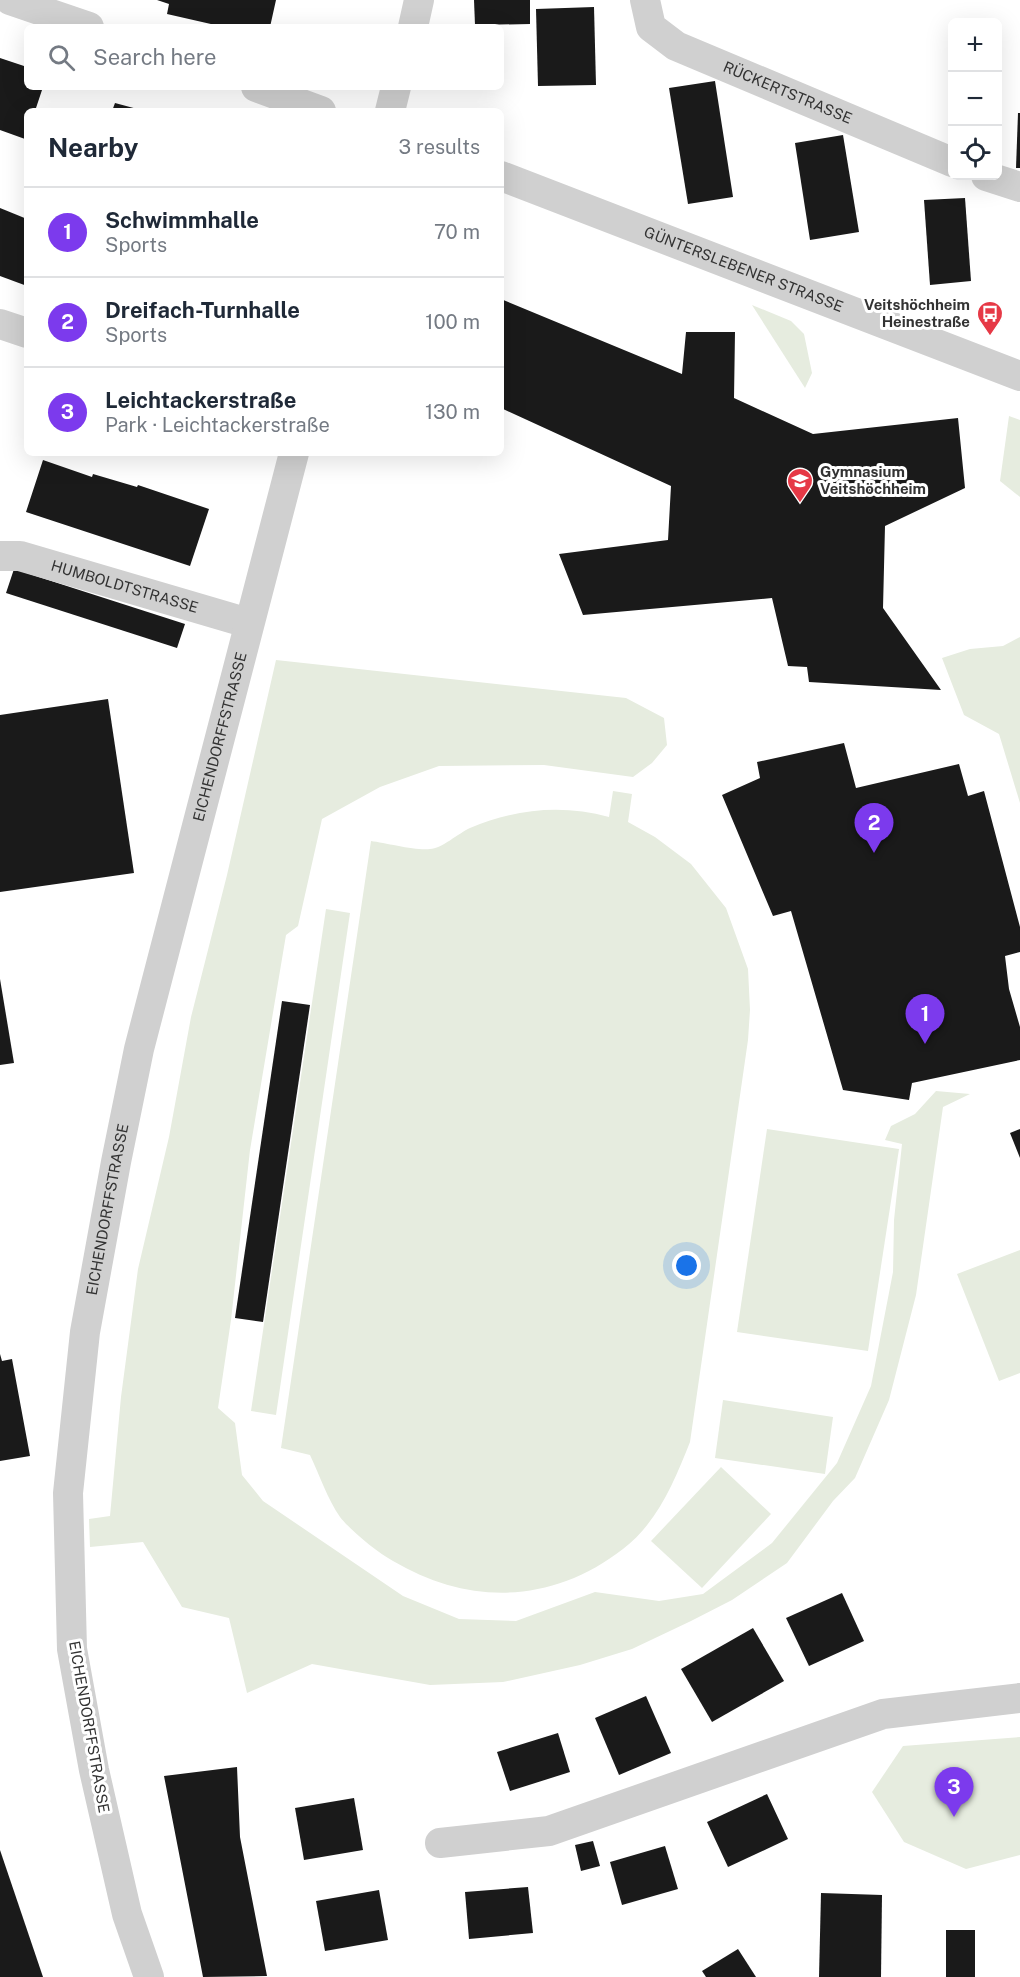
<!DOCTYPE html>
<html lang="en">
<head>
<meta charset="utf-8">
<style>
  :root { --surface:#fff; --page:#f6f6f7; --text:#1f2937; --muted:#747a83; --line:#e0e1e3; --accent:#7c3aed }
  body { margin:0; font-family:"Public Sans",sans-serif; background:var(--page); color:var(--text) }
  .controls { position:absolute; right:18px; top:18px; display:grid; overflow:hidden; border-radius:9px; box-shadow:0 6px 24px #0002 }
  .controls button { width:54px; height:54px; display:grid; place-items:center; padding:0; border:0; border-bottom:2px solid var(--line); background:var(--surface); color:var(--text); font:30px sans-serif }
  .you { position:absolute; left:687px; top:1266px; width:21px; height:21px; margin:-15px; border:4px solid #fff; border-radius:50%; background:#1a73e8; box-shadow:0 0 0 9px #1a73e833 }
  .badge { display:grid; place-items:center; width:39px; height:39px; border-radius:50%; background:var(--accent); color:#fff; font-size:20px; font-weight:700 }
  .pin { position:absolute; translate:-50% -50px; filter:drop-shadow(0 2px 3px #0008) }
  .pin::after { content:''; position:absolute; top:32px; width:21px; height:18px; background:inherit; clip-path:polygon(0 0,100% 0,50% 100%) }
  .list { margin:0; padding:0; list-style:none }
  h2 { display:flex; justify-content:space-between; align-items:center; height:78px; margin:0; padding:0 24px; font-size:26px }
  h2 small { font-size:20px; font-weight:400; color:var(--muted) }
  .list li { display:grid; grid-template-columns:39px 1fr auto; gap:18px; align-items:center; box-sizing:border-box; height:90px; padding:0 24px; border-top:2px solid var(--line) }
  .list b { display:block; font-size:22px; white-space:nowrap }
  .list p { margin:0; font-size:20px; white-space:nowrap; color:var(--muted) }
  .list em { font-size:20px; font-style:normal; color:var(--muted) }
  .icon { flex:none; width:33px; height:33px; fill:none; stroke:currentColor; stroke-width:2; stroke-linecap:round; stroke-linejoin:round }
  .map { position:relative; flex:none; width:1020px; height:1977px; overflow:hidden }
  .search { position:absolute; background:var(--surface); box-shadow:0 6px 24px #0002; left:24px; top:24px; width:480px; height:66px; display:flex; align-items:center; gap:15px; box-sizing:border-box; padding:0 21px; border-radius:9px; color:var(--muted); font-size:22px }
  .panel { position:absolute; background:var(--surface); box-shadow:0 6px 24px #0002; left:24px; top:108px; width:480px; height:348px; border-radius:9px }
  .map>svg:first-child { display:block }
  .green { fill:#e6ecdf }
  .building { fill:#1a1a1a }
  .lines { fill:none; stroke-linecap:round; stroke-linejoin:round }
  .minor { stroke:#d0d0d0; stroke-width:30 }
  .labels { text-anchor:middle; stroke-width:6; stroke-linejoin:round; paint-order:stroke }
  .street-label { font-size:15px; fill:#333; stroke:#fff }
  .poi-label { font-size:15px; font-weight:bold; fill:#333; stroke:#fff; text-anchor:end }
</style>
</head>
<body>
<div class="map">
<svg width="1020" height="1977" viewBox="0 0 1020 1977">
  <rect width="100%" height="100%" fill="#fff"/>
  <g class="green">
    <path d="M752 305 791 321 804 334 812 373 805 388Z"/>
    <path d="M1009 416 1020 420V497L1000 481Z"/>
    <path d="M1020 637V803L999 734 964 715 942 658 970 649 1003 646Z"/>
    <path d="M276 660 626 698 664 718 667 745 652 763 633 777 544 765 439 766 380 787 322 819 298 926 286 935 250 1150 231 1320 218 1408 235 1423 242 1475 263 1501 403 1596 459 1619 516 1621 595 1592 659 1601 703 1594 772 1543 837 1463 871 1386 893 1272 894 1220 902 1144 885 1140 891 1126 915 1114 936 1091 970 1094 943 1107 916 1295 889 1400 855 1478 833 1501 787 1563 732 1600 691 1621 632 1649 580 1665 503 1682 430 1685 312 1664 247 1693 229 1618 182 1607 143 1542 90 1547 89 1519 110 1516 121 1397 138 1269 169 1137 191 1017 227 875Z"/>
    <path d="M613 791 632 794 628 822 655 837 691 864 726 908 748 969 750 1010 748 1040 690 1442C674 1482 658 1522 623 1549 552 1604 469 1606 393 1561 377 1552 351 1531 340 1517 328 1500 319 1474 310 1455L281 1448 371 841C386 843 417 851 430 849 441 849 459 833 470 828 515 809 562 804 609 817Z"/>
    <path d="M326 909 350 913 276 1415 251 1411Z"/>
    <path d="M767 1129 899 1149 868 1351 737 1332Z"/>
    <path d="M1020 1250V1373L999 1381 957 1274Z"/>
    <path d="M723 1400 833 1417 825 1474 715 1458Z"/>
    <path d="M721 1467 771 1514 702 1588 651 1541Z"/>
    <path d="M1020 1737V1855L966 1869 904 1842 872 1792 903 1746Z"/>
  </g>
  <g class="building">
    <path d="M157 0H276L270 27H224L167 14 169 4Z"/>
    <path d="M474 0H530V24L475 25Z"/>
    <path d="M594 7 596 85 538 86 536 9Z"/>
    <path d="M0 58 27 67V87H43L35 111H27V133L25 139 0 130Z"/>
    <path d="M715 81 733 197 688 204 669 88Z"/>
    <path d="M115 103 141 110V111H112Z"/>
    <path d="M1018 113H1020V168H1016Z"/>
    <path d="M843 135 859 232 810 240 795 143Z"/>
    <path d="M965 198 971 281 930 285 924 200Z"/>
    <path d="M0 208 27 219V286L0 276Z"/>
    <path d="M501 299 682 374 686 332H735L734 398 813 434 958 418 965 488 885 526 883 608 941 690 809 682 807 667 788 666 772 598 583 615 559 554 668 540 671 486 501 408Z"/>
    <path d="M43 460 92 477 93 474 137 487 138 485 209 509 190 566 26 512Z"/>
    <path d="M14 569 185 624 177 648 6 593Z"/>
    <path d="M108 699 134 873 0 892V715Z"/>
    <path d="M844 743 856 788 959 764 968 796 984 791 1020 927V952L1005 956 1009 989 1020 1027V1060L912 1083 909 1100 843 1090 791 911 773 916 722 795 760 778 757 762Z"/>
    <path d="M0 979 14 1063 0 1065Z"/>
    <path d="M282 1001 310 1005 263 1322 235 1318Z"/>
    <path d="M1020 1129V1158L1010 1133Z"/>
    <path d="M0 1354 2 1361 12 1359 30 1456 0 1461Z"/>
    <path d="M842 1593 864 1641 809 1666 786 1618Z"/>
    <path d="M753 1628 784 1681 712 1722 681 1669Z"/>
    <path d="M646 1696 671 1753 619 1775 595 1718Z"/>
    <path d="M558 1733 570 1772 510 1791 497 1752Z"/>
    <path d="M237 1767 240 1837 267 1976 203 1977 164 1776Z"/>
    <path d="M767 1794 788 1839 728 1867 707 1822Z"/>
    <path d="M354 1798 363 1850 304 1860 295 1808Z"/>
    <path d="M593 1841 600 1866 581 1871 575 1845Z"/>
    <path d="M665 1846 678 1889 622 1905 610 1862Z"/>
    <path d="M0 1851V1850L43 1977H0Z"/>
    <path d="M528 1887 533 1933 469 1939 465 1892Z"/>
    <path d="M379 1890 388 1940 325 1951 316 1901Z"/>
    <path d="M821 1893 882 1895 881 1977H819Z"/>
    <rect x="946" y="1930" width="29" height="47"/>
    <path d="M738 1949 756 1977H706L702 1971Z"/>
  </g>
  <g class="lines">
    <g class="minor">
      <path d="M10 0 89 27"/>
      <path id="s1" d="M645 0 651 27 676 46 952 162"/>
      <path d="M413 27 419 0"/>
      <path d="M256 87 321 111"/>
      <path d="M390 111 396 87"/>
      <path id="s2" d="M501 176 1020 376"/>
      <path d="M986 176 1020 187"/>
      <path d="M0 324 27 333"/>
      <path id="s3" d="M0 556H20L248 623"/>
      <path d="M440 1843 549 1831 883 1714 1020 1698"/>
      <path id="s4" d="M149 1977 127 1914 94 1770 72 1649 68 1493 85 1332 116 1162 139 1049 294 453"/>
    </g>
  </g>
  <defs>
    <symbol id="bus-pin" viewBox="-11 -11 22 30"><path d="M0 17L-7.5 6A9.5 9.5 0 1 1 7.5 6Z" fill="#e63946" stroke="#fff"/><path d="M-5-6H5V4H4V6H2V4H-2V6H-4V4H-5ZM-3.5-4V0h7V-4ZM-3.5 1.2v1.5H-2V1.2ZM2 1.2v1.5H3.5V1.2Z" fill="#fff"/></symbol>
    <symbol id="school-pin" viewBox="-11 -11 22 30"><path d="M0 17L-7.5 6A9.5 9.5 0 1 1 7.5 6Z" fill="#e63946" stroke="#fff"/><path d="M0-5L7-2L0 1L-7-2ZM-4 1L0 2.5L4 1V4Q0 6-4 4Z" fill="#fff"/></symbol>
  </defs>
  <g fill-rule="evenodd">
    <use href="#bus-pin" x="975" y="299" width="30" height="40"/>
    <use href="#school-pin" x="785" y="466" width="30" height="40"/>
  </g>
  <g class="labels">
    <g class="street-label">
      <text dy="5" stroke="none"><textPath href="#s1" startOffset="180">RÜCKERTSTRASSE</textPath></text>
      <text dy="5" stroke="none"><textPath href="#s2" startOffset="260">GÜNTERSLEBENER STRASSE</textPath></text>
      <text dy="5" stroke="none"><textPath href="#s3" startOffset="129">HUMBOLDTSTRASSE</textPath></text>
      <text dy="5" stroke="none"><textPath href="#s4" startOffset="1266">EICHENDORFFSTRASSE</textPath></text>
      <text dy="5" stroke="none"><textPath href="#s4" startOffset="780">EICHENDORFFSTRASSE</textPath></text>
      <text transform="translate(89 1727) rotate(80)" y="5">EICHENDORFFSTRASSE</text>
    </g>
    <g class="poi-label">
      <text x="970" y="310">Veitshöchheim<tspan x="970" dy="17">Heinestraße</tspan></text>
      <text x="820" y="477" text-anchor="start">Gymnasium<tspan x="820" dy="17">Veitshöchheim</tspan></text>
    </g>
  </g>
</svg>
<div class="controls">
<button>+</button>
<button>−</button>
<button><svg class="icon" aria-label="locate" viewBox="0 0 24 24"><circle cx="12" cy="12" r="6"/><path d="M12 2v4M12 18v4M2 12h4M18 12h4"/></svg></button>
</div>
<div class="you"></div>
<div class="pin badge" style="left:925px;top:1044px">1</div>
<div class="pin badge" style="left:874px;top:853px">2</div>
<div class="pin badge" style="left:954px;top:1817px">3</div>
<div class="search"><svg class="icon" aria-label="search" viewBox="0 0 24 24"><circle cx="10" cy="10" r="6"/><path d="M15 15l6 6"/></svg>Search here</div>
<section class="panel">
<h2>Nearby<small>3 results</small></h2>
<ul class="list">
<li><span class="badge">1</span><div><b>Schwimmhalle</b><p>Sports</p></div><em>70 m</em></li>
<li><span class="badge">2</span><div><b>Dreifach-Turnhalle</b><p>Sports</p></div><em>100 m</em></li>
<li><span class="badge">3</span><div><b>Leichtackerstraße</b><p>Park · Leichtackerstraße</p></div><em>130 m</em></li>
</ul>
</section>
</div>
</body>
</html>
